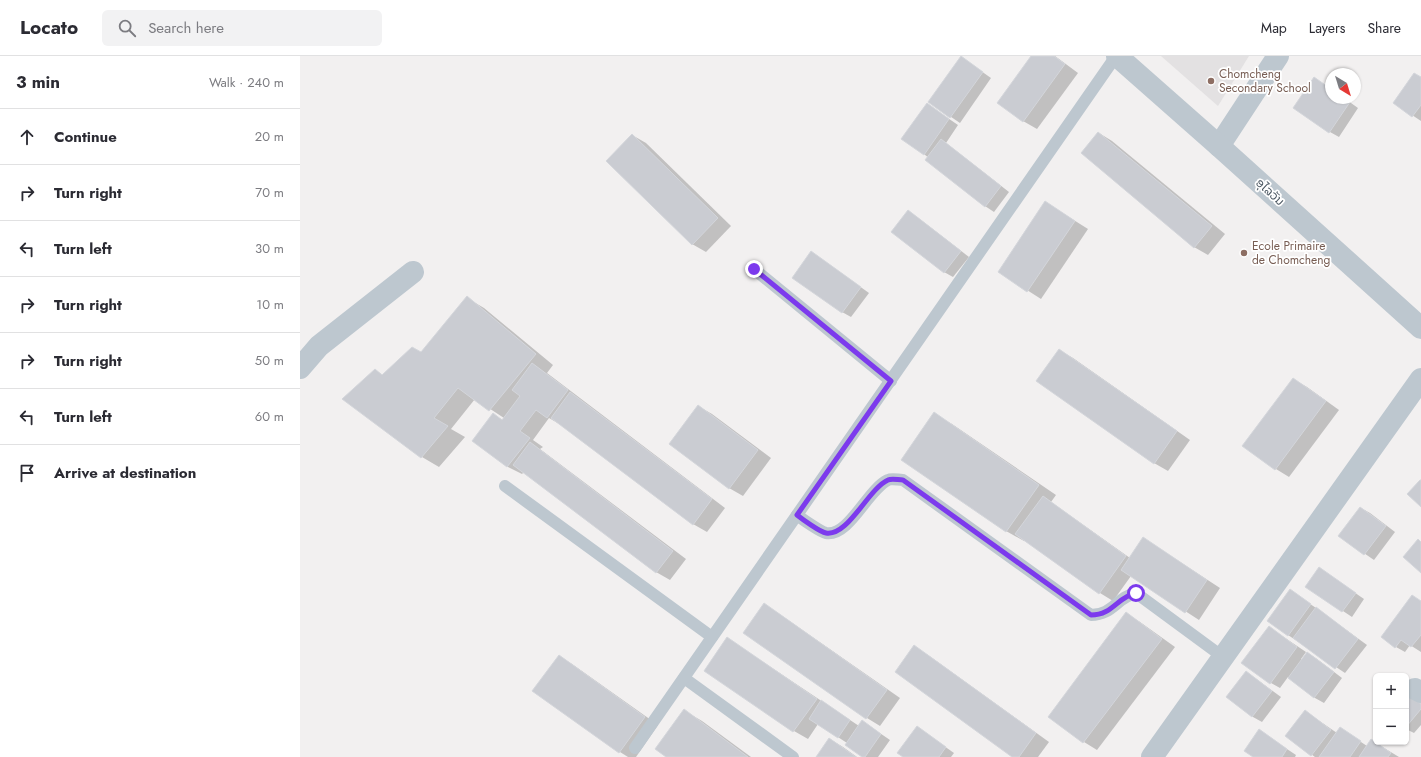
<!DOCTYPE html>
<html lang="en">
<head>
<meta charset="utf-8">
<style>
  :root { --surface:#fff; --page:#f2f2f3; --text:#2b2b33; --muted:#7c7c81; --line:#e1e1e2 }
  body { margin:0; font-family:Jost,"Noto Sans Lao",sans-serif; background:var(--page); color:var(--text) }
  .controls { position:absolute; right:12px; bottom:12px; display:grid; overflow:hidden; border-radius:6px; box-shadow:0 1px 3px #0004 }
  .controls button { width:36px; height:36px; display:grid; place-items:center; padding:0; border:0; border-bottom:1px solid var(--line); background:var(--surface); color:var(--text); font:20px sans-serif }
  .compass { position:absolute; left:1025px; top:12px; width:36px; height:36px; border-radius:50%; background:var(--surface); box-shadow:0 1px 3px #0004; rotate:142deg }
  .stop { position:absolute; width:12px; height:12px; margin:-9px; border:3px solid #7c3aed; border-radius:50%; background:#fff }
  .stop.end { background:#7c3aed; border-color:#fff; box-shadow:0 1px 4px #0008 }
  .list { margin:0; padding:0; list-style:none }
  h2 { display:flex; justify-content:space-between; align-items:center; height:52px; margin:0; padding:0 16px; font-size:17px }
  h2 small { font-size:13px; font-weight:400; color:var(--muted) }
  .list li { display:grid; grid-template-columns:26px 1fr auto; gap:12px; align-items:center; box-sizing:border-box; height:56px; padding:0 16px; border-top:1px solid var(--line) }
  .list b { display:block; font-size:15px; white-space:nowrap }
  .list em { font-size:13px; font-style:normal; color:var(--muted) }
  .icon { flex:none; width:22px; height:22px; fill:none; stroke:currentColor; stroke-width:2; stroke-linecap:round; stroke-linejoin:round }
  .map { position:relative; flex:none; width:1121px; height:701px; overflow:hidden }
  header { display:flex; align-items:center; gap:24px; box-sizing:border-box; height:56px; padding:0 20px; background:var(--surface); border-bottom:1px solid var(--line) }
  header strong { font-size:19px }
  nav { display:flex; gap:22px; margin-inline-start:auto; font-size:14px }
  .search { width:280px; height:36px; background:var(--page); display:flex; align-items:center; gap:10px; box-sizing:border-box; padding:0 14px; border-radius:6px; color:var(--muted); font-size:15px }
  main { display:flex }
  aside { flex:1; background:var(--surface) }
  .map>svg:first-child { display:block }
  .education { fill:#e3e1e2 }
  .shadow { fill:#0003 }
  .building { fill:#caccd2; stroke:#d4d6db }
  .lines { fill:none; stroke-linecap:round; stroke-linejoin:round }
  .service { stroke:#bdc7cf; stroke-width:12 }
  .minor { stroke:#bdc7cf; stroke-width:22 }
  .tertiary { stroke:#bdc7cf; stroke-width:22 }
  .route { stroke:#7c3aed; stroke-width:5 }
  .education-dot { fill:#8d6e63; stroke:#fff; stroke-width:1.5 }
  .labels { text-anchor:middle; stroke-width:3.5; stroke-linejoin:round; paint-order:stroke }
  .education-label { font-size:12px; fill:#785e54; stroke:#fff; text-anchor:start }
  .street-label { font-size:12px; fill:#47535e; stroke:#fff }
</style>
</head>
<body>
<header>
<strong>Locato</strong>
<div class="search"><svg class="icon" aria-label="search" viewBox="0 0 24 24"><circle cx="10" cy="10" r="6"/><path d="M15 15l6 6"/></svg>Search here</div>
<nav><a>Map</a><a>Layers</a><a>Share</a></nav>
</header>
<main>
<aside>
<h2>3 min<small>Walk · 240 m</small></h2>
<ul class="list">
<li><svg class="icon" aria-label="ahead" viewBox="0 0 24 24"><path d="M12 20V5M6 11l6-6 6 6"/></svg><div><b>Continue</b></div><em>20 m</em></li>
<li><svg class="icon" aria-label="right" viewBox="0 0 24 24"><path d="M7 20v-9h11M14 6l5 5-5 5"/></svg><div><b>Turn right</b></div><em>70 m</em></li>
<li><svg class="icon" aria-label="left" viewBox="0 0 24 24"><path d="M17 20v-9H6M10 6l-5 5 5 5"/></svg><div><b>Turn left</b></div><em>30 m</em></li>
<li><svg class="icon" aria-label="right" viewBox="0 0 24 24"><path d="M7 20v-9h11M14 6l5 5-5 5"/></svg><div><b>Turn right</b></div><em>10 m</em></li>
<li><svg class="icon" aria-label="right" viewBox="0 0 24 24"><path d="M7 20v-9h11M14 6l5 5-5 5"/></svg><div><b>Turn right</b></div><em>50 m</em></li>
<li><svg class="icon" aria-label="left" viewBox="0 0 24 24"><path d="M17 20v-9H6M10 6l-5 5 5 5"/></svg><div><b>Turn left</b></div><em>60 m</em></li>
<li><svg class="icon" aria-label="arrive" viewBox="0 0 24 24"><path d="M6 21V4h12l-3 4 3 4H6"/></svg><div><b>Arrive at destination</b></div></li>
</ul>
</aside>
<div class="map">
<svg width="1121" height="701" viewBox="0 0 1121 701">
  <rect width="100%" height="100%" fill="#f2f0f0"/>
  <path class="education" d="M861 0H949L918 50Z"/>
  <g class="shadow">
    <path d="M733 0H755L778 17 737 73 723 65Z"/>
    <path d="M661 1 691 22 660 67 629 46Z"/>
    <path d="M1121 22V65L1094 47Z"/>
    <path d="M1031 33V42H1044L1058 52 1039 81 1030 76Z"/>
    <path d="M636 54 658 69 646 87 709 136 694 156 685 150 624 98Z"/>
    <path d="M799 77 812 85 925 178 908 199 894 191Z"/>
    <path d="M332 79 346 87 431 170 406 196 392 188Z"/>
    <path d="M745 146 788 173 741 243 699 216Z"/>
    <path d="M608 155 617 161 669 201 653 221 644 216Z"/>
    <path d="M520 202 569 237 551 261 542 256Z"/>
    <path d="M167 242 184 252 253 309 247 317 425 452 407 476 393 468 261 369 249 362 233 384 243 391 240 393 386 503 370 524 356 516 224 416 222 418 208 411 173 385 193 359 203 364 204 362 175 343 151 373 165 381 139 411 122 401 44 343 75 314 83 319 121 297Z"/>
    <path d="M759 294 773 302 890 384 868 415 854 407Z"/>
    <path d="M993 323 1007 331 1039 354 989 421 976 413 944 390Z"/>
    <path d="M398 350 412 358 471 402 443 440 429 432Z"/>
    <path d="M634 358 652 368 756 439 751 446 830 502 857 491 920 532 899 564 831 520 813 545 800 537 725 483 724 485 706 475Z"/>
    <path d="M1061 452 1070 457 1095 476 1074 504 1039 480Z"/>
    <path d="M1019 512 1064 543 1052 561 1007 531Z"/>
    <path d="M991 535 1019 554 1067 589 1045 617 988 579Z"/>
    <path d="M1121 545V596L1110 589 1105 596 1096 591Z"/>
    <path d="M465 549 478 557 600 642 580 670 567 662 445 577Z"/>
    <path d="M827 558 840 566 875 591 797 694 784 686Z"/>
    <path d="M969 571 1006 596 1001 603 1002 604 1008 597 1017 603 1042 622 1024 647 1015 642 988 621 980 632 971 627Z"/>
    <path d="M427 582 559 670 571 671 590 684 578 701H563L547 687 518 668 508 683 494 675 405 614Z"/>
    <path d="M614 591 628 599 749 686 738 701H714Z"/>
    <path d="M259 600 272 608 358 669 336 701H328L320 696 234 635Z"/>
    <path d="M946 617 955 622 981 641 962 666 953 661 927 641Z"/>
    <path d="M1106 635 1121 647V669L1114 677 1106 673Z"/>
    <path d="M385 655 402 665 451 701H368Z"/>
    <path d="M1005 655 1037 677 1049 678 1067 690 1071 684 1099 701H1015L986 680Z"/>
    <path d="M617 671 654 697 651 701H604Z"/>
    <path d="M960 675 996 699 995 701H954Z"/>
    <path d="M530 683 543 691 557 701H517Z"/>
  </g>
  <g class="building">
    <path d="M661 0 683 16 650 62 628 46Z"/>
    <path d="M731 0H754L765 8 723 66 697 47Z"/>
    <path d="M1114 17 1121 21V49L1112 61 1093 47Z"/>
    <path d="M1014 21 1031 33V42H1044L1050 46 1029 77 993 52Z"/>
    <path d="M627 47 649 63 624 99 601 83Z"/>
    <path d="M798 76 912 170 894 192 781 97Z"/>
    <path d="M332 78 418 162 392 189 306 105Z"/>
    <path d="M641 83 701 130 685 151 625 104Z"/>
    <path d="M745 145 775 165 727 236 698 216Z"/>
    <path d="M608 154 661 195 644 217 591 176Z"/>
    <path d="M511 195 561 231 542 257 492 222Z"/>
    <path d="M167 240 236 298 189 355 158 332 134 362 148 370 121 402 42 343 75 313 82 319 112 291 121 296Z"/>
    <path d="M759 293 877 375 854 408 736 325Z"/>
    <path d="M232 307 268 334 247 362 236 354 220 375 230 382 207 411 172 385 193 357 202 364 220 340 212 334Z"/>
    <path d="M993 322 1026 345 975 414 942 390Z"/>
    <path d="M270 336 412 443 393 469 251 362Z"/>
    <path d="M398 349 458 394 429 433 369 388Z"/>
    <path d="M634 356 739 429 706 476 601 404Z"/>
    <path d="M230 386 373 495 356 517 213 409Z"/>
    <path d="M1120 424H1121V451L1107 438Z"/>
    <path d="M743 440 826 500 799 538 715 478Z"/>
    <path d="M1060 451 1086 470 1064 499 1038 480Z"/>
    <path d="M843 481 907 524 885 557 821 514Z"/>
    <path d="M1118 483 1121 486V517L1103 501Z"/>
    <path d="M1019 511 1056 537 1042 556 1005 531Z"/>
    <path d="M990 533 1011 548 988 580 967 565Z"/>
    <path d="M1112 539 1121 545V579L1111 591 1101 584 1095 592 1081 581Z"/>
    <path d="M464 547 587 634 566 663 443 577Z"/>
    <path d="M1016 551 1058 583 1035 613 993 582Z"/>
    <path d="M826 556 862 583 783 687 748 661Z"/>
    <path d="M969 570 997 591 970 628 941 607Z"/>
    <path d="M427 581 517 643 493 676 404 615Z"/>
    <path d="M614 589 736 677 719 701H712L595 616Z"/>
    <path d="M1007 596 1034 616 1014 642 988 622Z"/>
    <path d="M259 599 345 661 319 697 232 635Z"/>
    <path d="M946 615 972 635 952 661 926 641Z"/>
    <path d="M1106 636 1121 648V653L1106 671Z"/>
    <path d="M521 644 550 664 538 682 509 663Z"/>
    <path d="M384 653 448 701H366L355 693Z"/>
    <path d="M1005 654 1031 674 1011 700 985 680Z"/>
    <path d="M562 664 581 678 565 701H562L545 689Z"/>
    <path d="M617 670 646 691 639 701H603L597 697Z"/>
    <path d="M1040 671 1061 685 1050 701H1019Z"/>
    <path d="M959 673 987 693 982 701H953L944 695Z"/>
    <path d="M529 682 556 701H516Z"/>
    <path d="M1071 683 1091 697 1088 701H1059Z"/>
  </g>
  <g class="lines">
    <g class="service">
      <path d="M454 213 591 325"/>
      <path d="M205 430 412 581"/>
      <path d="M497 459C502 463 521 476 526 477 549 481 568 433 588 424 592 422 598 424 603 424L791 559C813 559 817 541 836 537L923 601"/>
      <path d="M384 622 493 701"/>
      <path d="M335 692 816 0"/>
    </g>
    <g class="minor">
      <path d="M919 90 978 0"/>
      <path d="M0 312 19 290 113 216"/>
      <path d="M1115 633 1121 636"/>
      <path d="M852 701 1121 323"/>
    </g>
    <path class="tertiary" d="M817 0 919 90 1121 272"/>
  </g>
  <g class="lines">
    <path class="route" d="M454 213 591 325 497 459C502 463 520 476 526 477 548 481 568 433 588 424 592 422 598 424 603 424L791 559C813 559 817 541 836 537"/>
  </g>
  <g class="education-dot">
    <circle cx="911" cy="25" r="4"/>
    <circle cx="944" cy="197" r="4"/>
  </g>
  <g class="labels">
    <g class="education-label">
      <text x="919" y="22">Chomcheng<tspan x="919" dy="14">Secondary School</tspan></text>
      <text x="952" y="194">Ecole Primaire<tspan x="952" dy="14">de Chomcheng</tspan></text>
    </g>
    <g class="street-label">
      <text transform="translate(970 136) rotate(42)" y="4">ອຸໄລວັນ</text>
    </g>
  </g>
</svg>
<div class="controls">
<button>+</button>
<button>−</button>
</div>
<svg class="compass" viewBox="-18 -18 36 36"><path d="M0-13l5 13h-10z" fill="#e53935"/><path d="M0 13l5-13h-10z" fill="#7c7c81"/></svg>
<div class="stop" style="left:836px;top:537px"></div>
<div class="stop end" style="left:454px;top:213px"></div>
</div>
</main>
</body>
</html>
